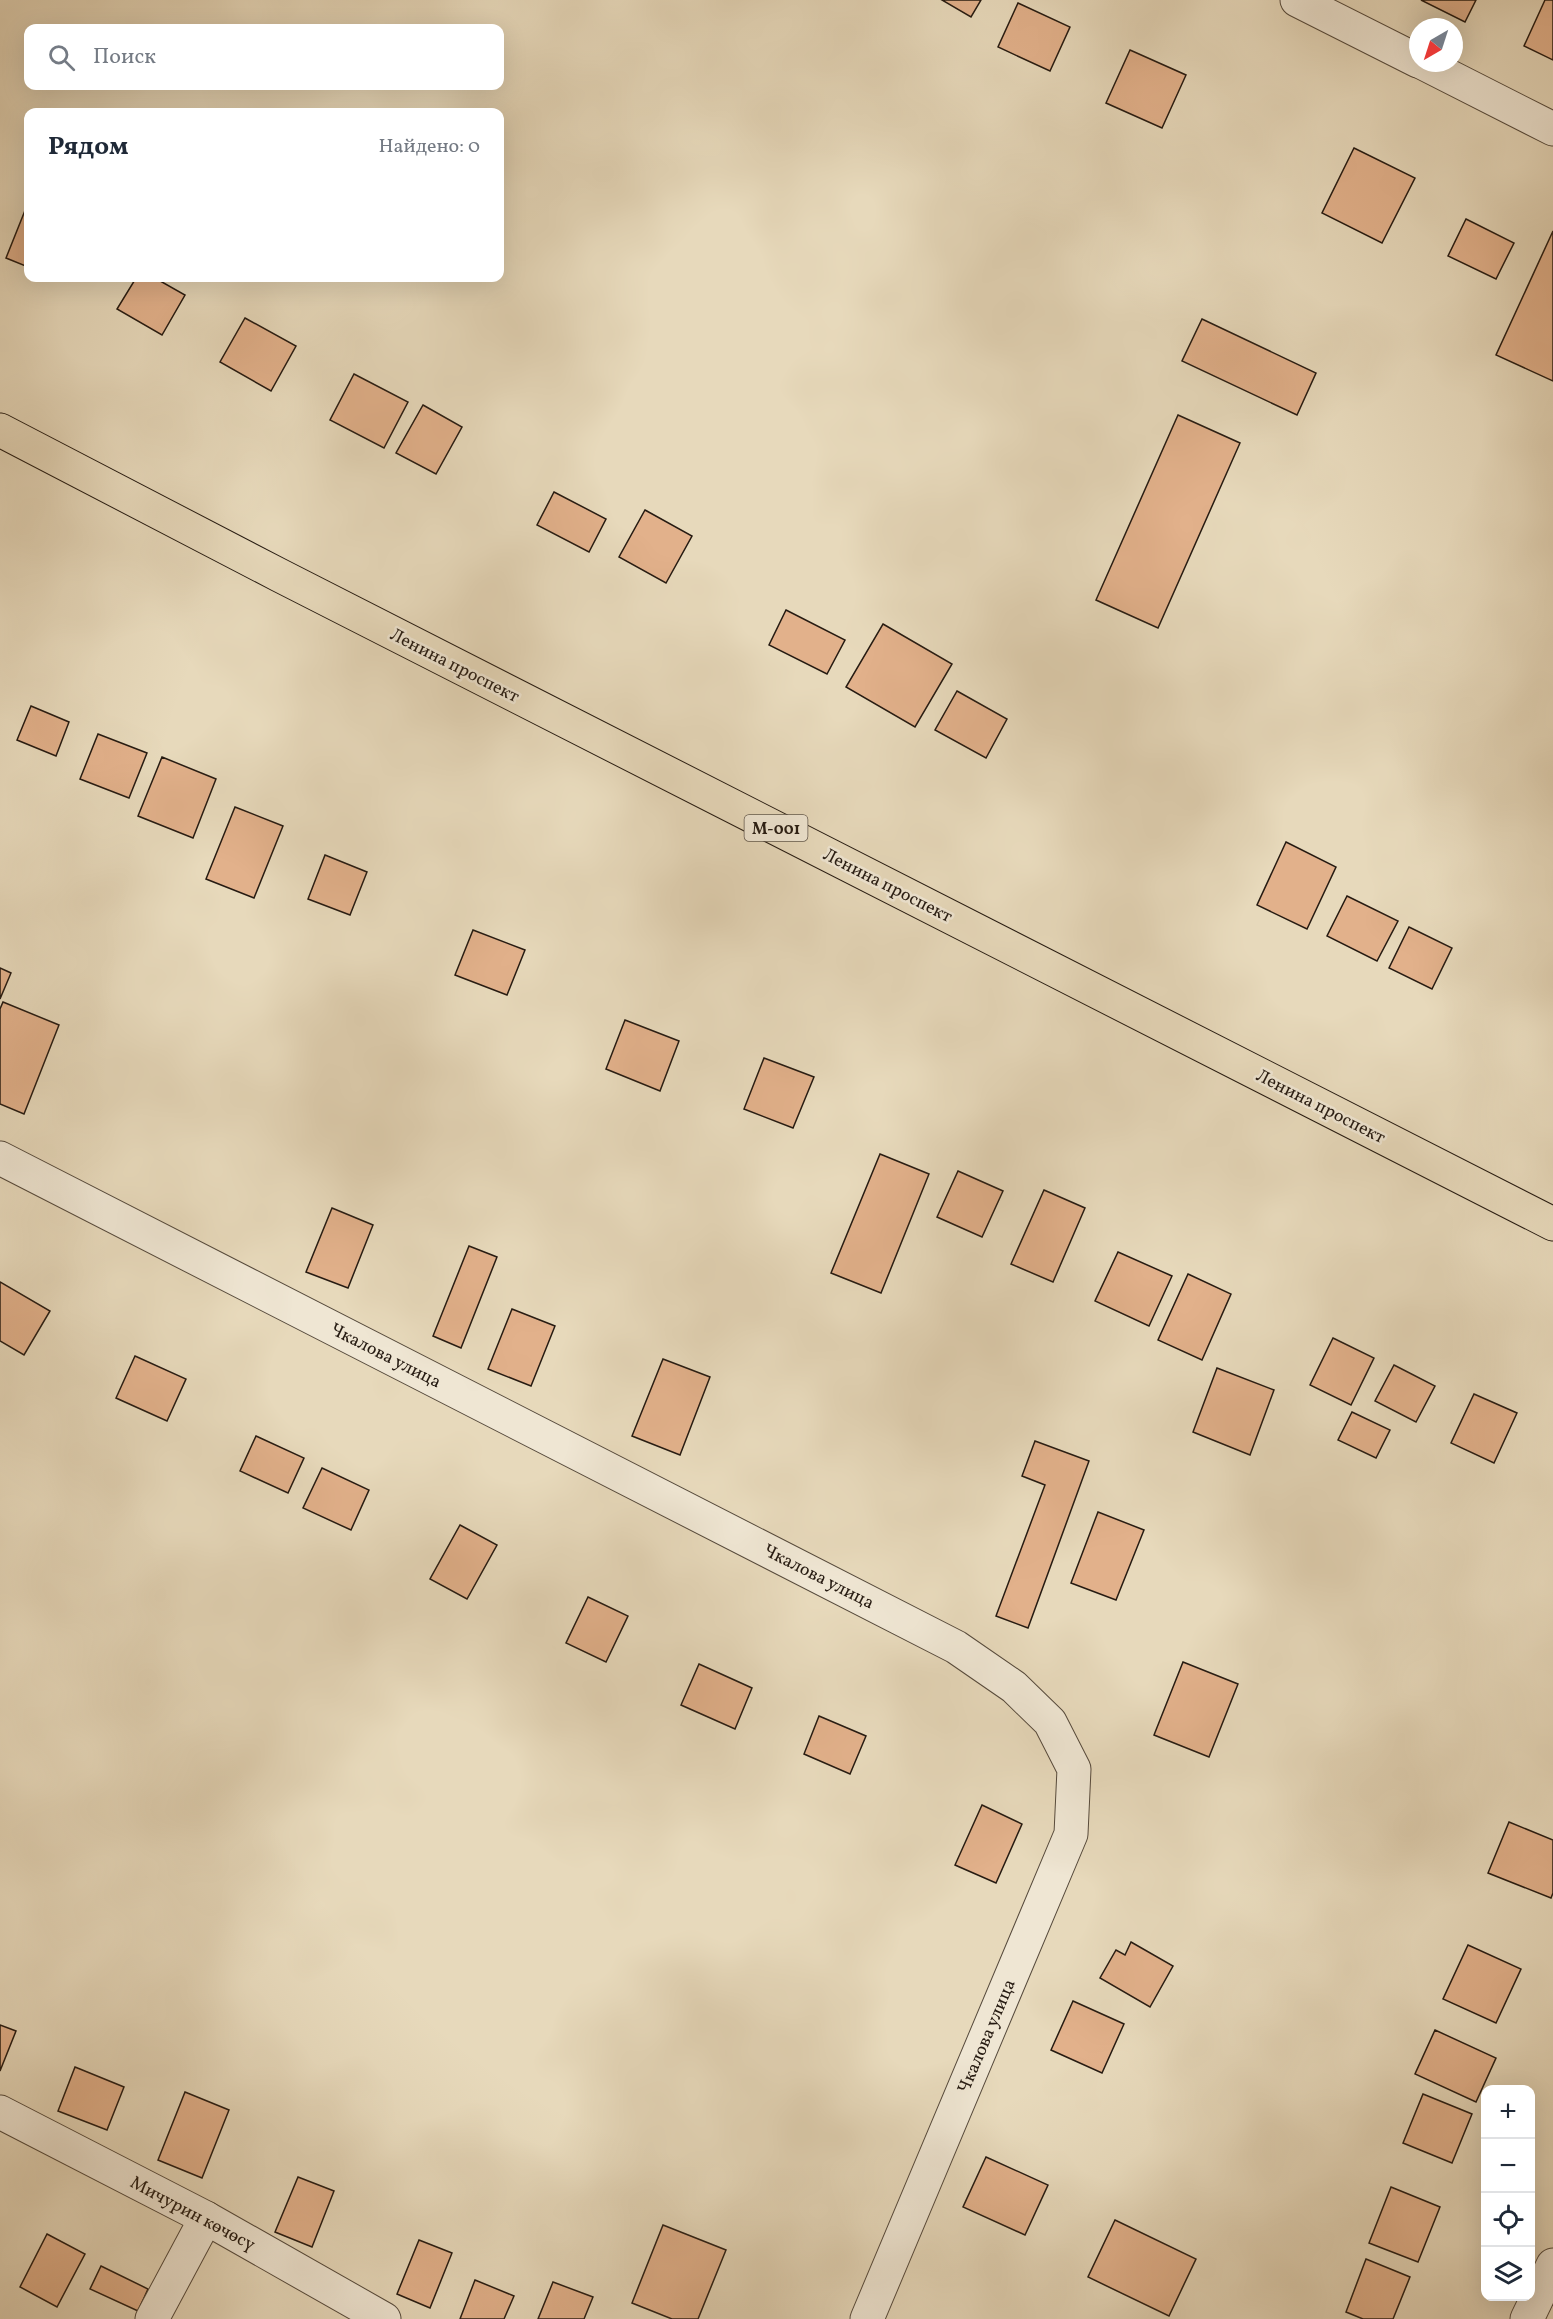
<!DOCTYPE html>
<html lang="ru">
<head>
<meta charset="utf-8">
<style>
  :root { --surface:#fff; --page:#f6f6f7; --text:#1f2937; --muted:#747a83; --line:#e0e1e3 }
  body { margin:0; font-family:Vollkorn,serif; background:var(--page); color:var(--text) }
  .controls { position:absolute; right:18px; bottom:18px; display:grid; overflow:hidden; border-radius:12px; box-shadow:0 6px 24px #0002 }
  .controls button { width:54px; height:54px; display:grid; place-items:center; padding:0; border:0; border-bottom:2px solid var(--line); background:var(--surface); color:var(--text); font:30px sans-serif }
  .compass { position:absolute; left:1409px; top:18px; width:54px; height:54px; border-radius:50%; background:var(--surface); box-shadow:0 6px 24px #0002; rotate:219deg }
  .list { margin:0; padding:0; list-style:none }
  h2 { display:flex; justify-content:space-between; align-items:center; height:78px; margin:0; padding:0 24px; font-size:26px }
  h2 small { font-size:20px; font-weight:400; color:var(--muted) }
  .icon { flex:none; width:33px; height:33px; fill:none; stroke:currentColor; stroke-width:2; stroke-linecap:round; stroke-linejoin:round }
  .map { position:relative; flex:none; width:1553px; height:2319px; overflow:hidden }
  .search { position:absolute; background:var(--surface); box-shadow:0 6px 24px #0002; left:24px; top:24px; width:480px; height:66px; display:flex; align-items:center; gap:15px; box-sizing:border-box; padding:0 21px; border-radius:12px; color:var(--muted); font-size:22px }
  .panel { position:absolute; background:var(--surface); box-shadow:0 6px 24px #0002; left:24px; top:108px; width:480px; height:174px; border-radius:12px }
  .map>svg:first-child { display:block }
  .building { fill:#e2b18b; stroke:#261b12; stroke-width:1.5 }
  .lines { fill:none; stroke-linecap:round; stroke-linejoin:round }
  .minor-casing { stroke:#564a3c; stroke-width:35 }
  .primary-casing { stroke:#261b12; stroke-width:35 }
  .minor { stroke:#efe6d3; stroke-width:33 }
  .primary { stroke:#e7d9bb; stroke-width:33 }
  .labels { text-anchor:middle; stroke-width:5; stroke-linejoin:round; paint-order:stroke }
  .shield { fill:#efe6d3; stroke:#62584c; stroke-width:1.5 }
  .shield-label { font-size:16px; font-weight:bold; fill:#261b12 }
  .street-label { font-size:18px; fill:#261b12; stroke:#efe6d3 }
</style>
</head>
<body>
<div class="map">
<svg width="1553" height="2319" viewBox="0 0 1553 2319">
  <rect width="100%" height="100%" fill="#e7d9bb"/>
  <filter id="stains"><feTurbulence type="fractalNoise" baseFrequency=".00333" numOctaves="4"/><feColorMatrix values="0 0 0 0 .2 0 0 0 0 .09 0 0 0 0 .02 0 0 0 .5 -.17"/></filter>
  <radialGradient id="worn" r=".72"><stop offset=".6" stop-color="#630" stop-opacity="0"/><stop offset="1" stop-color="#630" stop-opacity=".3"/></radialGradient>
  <g class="building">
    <path d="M942 0H981L971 17Z"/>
    <path d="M1421 0H1476L1465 22Z"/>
    <path d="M1545 0H1553V60L1524 46Z"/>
    <path d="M1018 3 1070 27 1050 71 998 47Z"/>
    <path d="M1130 50 1186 75 1162 128 1106 103Z"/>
    <path d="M1354 148 1415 178 1382 243 1322 213Z"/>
    <path d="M28 203V267L6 258Z"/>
    <path d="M1466 219 1514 243 1496 279 1448 256Z"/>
    <path d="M1553 231V381L1496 355Z"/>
    <path d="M136 278H155L185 295 162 335 117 309Z"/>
    <path d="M245 318 296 346 271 391 220 362Z"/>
    <path d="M1202 319 1316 373 1297 415 1182 361Z"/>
    <path d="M354 374 408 402 384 448 330 420Z"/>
    <path d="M423 405 462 427 436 474 396 453Z"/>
    <path d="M1178 415 1240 443 1158 628 1096 600Z"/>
    <path d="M554 492 606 519 589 552 537 525Z"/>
    <path d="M645 510 692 536 666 583 619 557Z"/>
    <path d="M786 610 845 640 827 674 769 645Z"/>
    <path d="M883 624 952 664 915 727 846 687Z"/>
    <path d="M957 691 1007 719 986 758 935 730Z"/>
    <path d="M31 706 69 722 56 756 17 740Z"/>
    <path d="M98 734 147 753 129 798 80 779Z"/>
    <path d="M162 757 216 779 193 838 138 816Z"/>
    <path d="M235 807 283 826 254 898 206 879Z"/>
    <path d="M1286 842 1336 867 1307 929 1257 905Z"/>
    <path d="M325 855 367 872 350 915 308 899Z"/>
    <path d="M1347 896 1398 921 1377 961 1327 936Z"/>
    <path d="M1409 927 1452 948 1432 989 1389 968Z"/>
    <path d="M473 930 525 950 507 995 455 975Z"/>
    <path d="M0 968 11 973 0 999Z"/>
    <path d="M3 1002 59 1025 24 1114 0 1104V1009Z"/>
    <path d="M625 1020 679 1041 660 1091 606 1069Z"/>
    <path d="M764 1058 814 1077 793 1128 744 1109Z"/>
    <path d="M880 1154 929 1174 881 1293 831 1273Z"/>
    <path d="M958 1171 1003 1191 982 1237 937 1217Z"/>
    <path d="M1044 1190 1085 1208 1053 1282 1011 1264Z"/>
    <path d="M332 1208 373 1225 348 1288 306 1272Z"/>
    <path d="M469 1246 497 1257 461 1348 433 1336Z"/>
    <path d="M1118 1252 1172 1276 1149 1326 1095 1301Z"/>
    <path d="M1188 1274 1231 1294 1202 1360 1158 1340Z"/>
    <path d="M0 1282 50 1311 24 1355 0 1341Z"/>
    <path d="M512 1309 555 1326 531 1386 488 1369Z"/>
    <path d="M1333 1338 1374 1358 1351 1405 1310 1385Z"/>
    <path d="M135 1356 186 1379 167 1421 116 1398Z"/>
    <path d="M663 1359 710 1377 680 1455 632 1436Z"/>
    <path d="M1394 1365 1435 1386 1416 1422 1375 1401Z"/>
    <path d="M1217 1368 1274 1390 1250 1455 1193 1432Z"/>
    <path d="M1474 1394 1517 1413 1494 1463 1451 1443Z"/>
    <path d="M1352 1412 1390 1430 1376 1458 1338 1440Z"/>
    <path d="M256 1436 304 1458 288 1493 240 1471Z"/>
    <path d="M1035 1441 1089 1461 1028 1628 996 1616 1045 1485 1022 1476Z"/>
    <path d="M322 1468 369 1490 351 1530 303 1508Z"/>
    <path d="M1098 1512 1144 1530 1116 1600 1071 1583Z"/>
    <path d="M460 1525 497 1545 467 1599 430 1579Z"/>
    <path d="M588 1597 628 1616 606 1662 566 1643Z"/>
    <path d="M1183 1662 1238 1684 1209 1757 1154 1735Z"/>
    <path d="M699 1664 752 1688 735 1729 681 1705Z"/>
    <path d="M819 1716 866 1736 850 1774 804 1754Z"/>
    <path d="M982 1805 1022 1824 996 1883 955 1865Z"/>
    <path d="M1509 1822 1553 1840V1893L1551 1898 1488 1873Z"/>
    <path d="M1131 1942 1173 1966 1150 2007 1100 1978 1116 1950 1125 1955Z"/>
    <path d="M1468 1945 1521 1969 1496 2023 1443 1999Z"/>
    <path d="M1073 2001 1124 2024 1102 2073 1051 2050Z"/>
    <path d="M0 2025 16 2031 0 2071Z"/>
    <path d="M1435 2030 1496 2058 1476 2102 1415 2074Z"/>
    <path d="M75 2067 124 2087 107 2130 58 2111Z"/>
    <path d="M185 2092 229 2110 202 2178 158 2160Z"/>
    <path d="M1423 2094 1472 2114 1452 2163 1403 2143Z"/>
    <path d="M986 2157 1048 2185 1025 2235 963 2207Z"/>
    <path d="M298 2177 334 2191 312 2247 275 2232Z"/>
    <path d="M1391 2187 1440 2207 1418 2262 1369 2243Z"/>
    <path d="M1115 2220 1196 2259 1169 2316 1088 2277Z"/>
    <path d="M663 2225 726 2250 698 2319H672L632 2303Z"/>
    <path d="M47 2234 85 2254 57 2307 20 2287Z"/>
    <path d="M419 2240 452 2253 430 2308 397 2294Z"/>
    <path d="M1366 2259 1410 2277 1393 2319H1363L1346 2312Z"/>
    <path d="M101 2266 148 2289 138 2311 90 2289Z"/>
    <path d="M475 2280 514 2296 504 2319H460Z"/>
    <path d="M553 2282 593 2297 584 2319H538Z"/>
  </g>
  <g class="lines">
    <defs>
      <g id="minor">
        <path d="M1297 0 1418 61"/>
        <path d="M1423 63 1553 129"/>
        <path d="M0 1158 956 1647 1014 1687 1050 1722 1074 1769 1071 1834 867 2319"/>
        <path d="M0 2112 206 2218 384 2319"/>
        <path d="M152 2319 206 2218"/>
        <path d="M1527 2319 1553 2265"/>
      </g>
      <path id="primary" d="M0 430 279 575 1553 1224"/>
    </defs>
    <use href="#minor" class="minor-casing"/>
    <use href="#primary" class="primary-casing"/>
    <use href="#minor" class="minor"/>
    <use href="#primary" class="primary"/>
  </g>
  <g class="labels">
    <rect class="shield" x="744.5" y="815" width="63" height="26" rx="4.5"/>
    <g class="shield-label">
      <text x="776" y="834">М-001</text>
    </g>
    <g class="street-label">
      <text transform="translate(455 665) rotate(27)" y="6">Ленина проспект</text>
      <text transform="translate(888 885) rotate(27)" y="6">Ленина проспект</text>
      <text transform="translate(1321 1106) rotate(27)" y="6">Ленина проспект</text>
      <text transform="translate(386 1355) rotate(27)" y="6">Чкалова улица</text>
      <text transform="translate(819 1576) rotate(27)" y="6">Чкалова улица</text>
      <text transform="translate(986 2036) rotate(-67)" y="6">Чкалова улица</text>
      <text transform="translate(193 2213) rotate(28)" y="6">Мичурин көчөсү</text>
    </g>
  </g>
  <rect width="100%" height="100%" filter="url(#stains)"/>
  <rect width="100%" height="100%" fill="url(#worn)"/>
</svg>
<div class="controls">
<button>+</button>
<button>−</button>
<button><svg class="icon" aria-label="locate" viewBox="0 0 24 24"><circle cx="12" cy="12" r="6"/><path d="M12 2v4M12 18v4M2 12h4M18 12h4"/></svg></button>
<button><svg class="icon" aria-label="layers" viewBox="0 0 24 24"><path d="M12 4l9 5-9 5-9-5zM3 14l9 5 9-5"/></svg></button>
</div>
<svg class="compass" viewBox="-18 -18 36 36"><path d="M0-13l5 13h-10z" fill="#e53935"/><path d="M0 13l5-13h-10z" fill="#747a83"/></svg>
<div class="search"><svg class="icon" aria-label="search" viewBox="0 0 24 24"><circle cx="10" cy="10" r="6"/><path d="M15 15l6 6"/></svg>Поиск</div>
<section class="panel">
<h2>Рядом<small>Найдено: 0</small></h2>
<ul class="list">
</ul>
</section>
</div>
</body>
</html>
